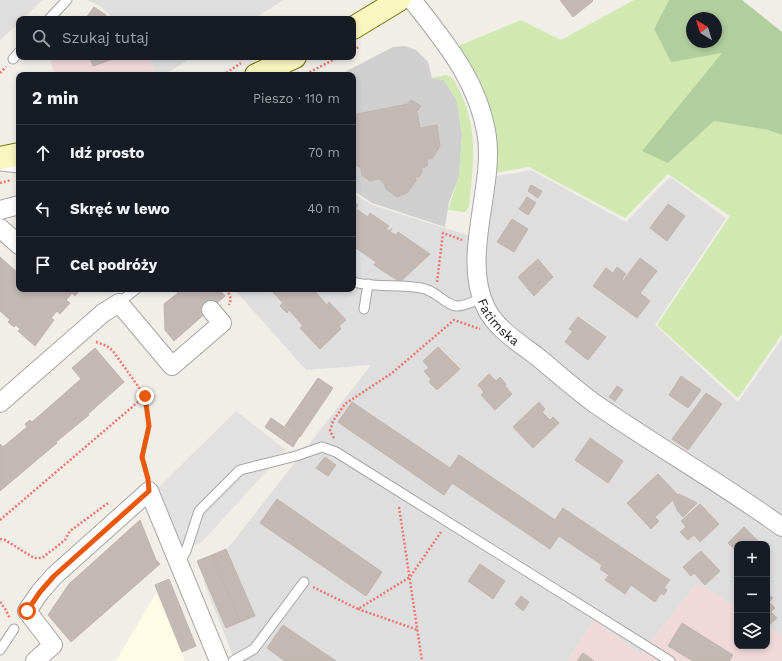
<!DOCTYPE html>
<html lang="pl">
<head>
<meta charset="utf-8">
<style>
  :root { --surface:#171b24; --page:#20242c; --text:#f1f3f6; --muted:#9ea1a6; --line:#363941 }
  body { margin:0; font-family:"Work Sans",sans-serif; background:var(--page); color:var(--text) }
  .controls { position:absolute; right:12px; bottom:12px; display:grid; overflow:hidden; border-radius:8px; box-shadow:0 2px 6px #0003 }
  .controls button { width:36px; height:36px; display:grid; place-items:center; padding:0; border:0; border-bottom:1px solid var(--line); background:var(--surface); color:var(--text); font:20px sans-serif }
  .compass { position:absolute; left:686px; top:12px; width:36px; height:36px; border-radius:50%; background:var(--surface); box-shadow:0 2px 6px #0003; rotate:322deg }
  .stop { position:absolute; width:12px; height:12px; margin:-9px; border:3px solid #ea580c; border-radius:50%; background:#fff }
  .stop.end { background:#ea580c; border-color:#fff; box-shadow:0 1px 4px #0008 }
  .list { margin:0; padding:0; list-style:none }
  h2 { display:flex; justify-content:space-between; align-items:center; height:52px; margin:0; padding:0 16px; font-size:17px }
  h2 small { font-size:13px; font-weight:400; color:var(--muted) }
  .list li { display:grid; grid-template-columns:26px 1fr auto; gap:12px; align-items:center; box-sizing:border-box; height:56px; padding:0 16px; border-top:1px solid var(--line) }
  .list b { display:block; font-size:15px; white-space:nowrap }
  .list em { font-size:13px; font-style:normal; color:var(--muted) }
  .icon { flex:none; width:22px; height:22px; fill:none; stroke:currentColor; stroke-width:2; stroke-linecap:round; stroke-linejoin:round }
  .map { position:relative; flex:none; width:782px; height:661px; overflow:hidden }
  .search { position:absolute; background:var(--surface); box-shadow:0 2px 6px #0003; left:16px; top:16px; width:340px; height:44px; display:flex; align-items:center; gap:10px; box-sizing:border-box; padding:0 14px; border-radius:8px; color:var(--muted); font-size:15px }
  .panel { position:absolute; background:var(--surface); box-shadow:0 2px 6px #0003; left:16px; top:72px; width:340px; height:220px; border-radius:8px }
  .map>svg:first-child { display:block }
  .residential { fill:#dfdede }
  .commercial { fill:#f1d9da }
  .education { fill:#fefce4 }
  .religious { fill:#cfcfcf }
  .grass { fill:#d1e9b0 }
  .forest { fill:#b1cf9e; fill-rule:evenodd }
  .parking { fill:#e1e1e1 }
  .building { fill:#c2b9b5; stroke:#c3b3ab }
  .lines { fill:none; stroke-linecap:round; stroke-linejoin:round }
  .service-casing { stroke:#a5a5a5; stroke-width:11 }
  .minor-casing { stroke:#a5a5a5; stroke-width:20 }
  .secondary-casing { stroke:#757808; stroke-width:24 }
  .path { stroke:#f67774; stroke-width:2.5; stroke-dasharray:2 2; stroke-linecap:butt }
  .service { stroke:#fff; stroke-width:9 }
  .minor { stroke:#fff; stroke-width:18 }
  .secondary { stroke:#f8f7bf; stroke-width:22 }
  .route { stroke:#ea580c; stroke-width:5 }
  .labels { text-anchor:middle; stroke-width:3; stroke-linejoin:round; paint-order:stroke }
  .street-label { font-size:13px; fill:#212121; stroke:#fff }
</style>
</head>
<body>
<div class="map">
<svg width="782" height="661" viewBox="0 0 782 661">
  <rect width="100%" height="100%" fill="#f1eee8"/>
  <g class="residential">
    <path d="M0 0H42L23 19H19V23L0 40Z"/>
    <path d="M87 0H284L253 19H114L100 6Z"/>
    <path d="M148 57H193L164 75H157Z"/>
    <path d="M531 170 626 222 670 177 726 218 655 325 738 402 782 339V635L767 626V544H737V608L697 583 641 655 594 620 568 661H235L203 580 371 365 306 370 234 289H353V193L372 205 486 241 492 177Z"/>
  </g>
  <g class="commercial">
    <path d="M52 57H148L157 75H55L50 60Z"/>
    <path d="M697 583 737 608V646H767V626L782 635V661H568L594 620 641 655Z"/>
  </g>
  <path class="education" d="M156 593 185 661H116Z"/>
  <path class="religious" d="M405 46 416 50 428 62 432 78 444 80 457 101 462 135 459 177 449 202 445 227 372 203 353 190V75H339L393 47Z"/>
  <g class="grass">
    <path d="M634 0H669L654 29 722 52 668 163 714 121 768 130 782 135V334L738 398 657 325 730 216 668 174 625 218 529 167 494 173 456 47 521 20 561 40Z"/>
    <path d="M446 75C455 77 457 86 461 94 479 133 473 166 469 207L465 212 448 210 459 177 462 135 457 101 444 80 431 78Z"/>
  </g>
  <path class="forest" d="M669 0H742L782 32V135L768 130 714 121 668 163 642 151 722 53 671 62 654 29ZM692 18H716V42H692Z"/>
  <path class="parking" d="M236 411 286 450 201 543 183 549 156 490Z"/>
  <g class="building">
    <path d="M560 0H592L593 1 573 17Z"/>
    <path d="M94 7 106 15 104 19 86 18Z"/>
    <path d="M90 57H119L93 66Z"/>
    <path d="M411 100 421 106 417 111 420 128 437 125 440 146 432 159H427L428 164 426 167 421 168 422 172 419 177H415L416 181 407 193 397 197 386 189 384 183 379 179 370 181 362 175 361 168 353 163V119L357 114 408 104Z"/>
    <path d="M531 185 542 191 538 198 528 191Z"/>
    <path d="M527 197 536 203 528 215 519 209Z"/>
    <path d="M353 202 358 205 356 209 368 217 370 213 389 226 386 229 390 231 392 228 390 232 396 235 398 232 430 254 400 282 374 265 376 262 353 246Z"/>
    <path d="M668 204 685 216 667 241 650 228Z"/>
    <path d="M512 219 528 229 514 252 497 242Z"/>
    <path d="M0 257 19 274V289H22L26 292 27 289H81L75 296 72 293 66 300 70 303 60 314 57 311 51 318 54 320 35 346 18 331 20 329 16 325 14 327 8 322 10 320 0 311Z"/>
    <path d="M640 258 657 271 640 293 650 301 637 318 593 286 606 268 613 273 617 267 626 274 622 279 623 281Z"/>
    <path d="M538 259 553 277 534 296 518 277Z"/>
    <path d="M174 289H219L225 296 174 341 165 330 164 304 178 293Z"/>
    <path d="M265 289H313L327 305 329 302 346 320 339 326 341 329 320 349 300 328 303 326 289 310 287 313 280 306 283 303 271 290 268 292Z"/>
    <path d="M578 317 606 337 588 360 565 342 573 331 569 329Z"/>
    <path d="M438 347 460 369 437 390 429 382 431 379 424 371 429 368 423 361Z"/>
    <path d="M95 348 124 382 88 414 89 415 56 442 57 443 0 491V444L3 447 27 427 25 424 30 420 32 422 81 379 72 368Z"/>
    <path d="M489 374 496 381 500 377 506 384 505 386 512 394 495 410 481 395 484 392 478 385Z"/>
    <path d="M681 376 701 390 688 408 669 395Z"/>
    <path d="M318 378 333 388 300 437 285 426Z"/>
    <path d="M617 386 623 390 615 401 609 397Z"/>
    <path d="M706 393 722 404 688 450 672 439Z"/>
    <path d="M352 402 450 468 459 455 555 520 563 508 670 580 664 588 667 590 664 595 661 593 655 602 631 585 625 594 605 580 609 575 600 569 602 565 559 536 550 549 452 483 444 495 338 422Z"/>
    <path d="M539 402 545 409 542 412 550 420 553 417 559 423 533 448 513 427Z"/>
    <path d="M271 418 299 437 293 447 265 427Z"/>
    <path d="M590 438 623 461 608 483 575 460Z"/>
    <path d="M325 457 336 465 328 476 316 468Z"/>
    <path d="M658 474 678 495 655 517 659 521 651 529 627 503Z"/>
    <path d="M679 494 697 503 683 517 677 510 673 500Z"/>
    <path d="M277 499 382 572 366 596 260 523Z"/>
    <path d="M700 504 719 524 700 542 694 535 688 540 680 532 686 527 681 521Z"/>
    <path d="M140 520 156 560 160 564 71 642 48 615 69 584Z"/>
    <path d="M744 527 761 544H737V552L728 543Z"/>
    <path d="M226 549 255 616 240 622 212 555Z"/>
    <path d="M701 551 720 571 705 585 694 573 691 576 683 567Z"/>
    <path d="M212 555 240 622 226 628 197 561Z"/>
    <path d="M480 564 505 581 493 599 468 581Z"/>
    <path d="M169 579 196 646 182 652 155 585Z"/>
    <path d="M767 593 773 598 769 602 775 608 771 612 777 618 769 625 767 622Z"/>
    <path d="M521 596 529 602 523 611 515 604Z"/>
    <path d="M682 623 733 655 729 661H693L668 646Z"/>
    <path d="M283 625 336 661H285L267 648Z"/>
    <path d="M583 653 594 661H577Z"/>
  </g>
  <g class="lines">
    <defs>
      <g id="service">
        <path d="M49 19 67 0"/>
        <path d="M13 59 19 52"/>
        <path d="M0 166 19 168"/>
        <path d="M353 282C375 288 398 284 421 288 436 290 444 304 456 306 464 307 474 301 482 298"/>
        <path d="M119 303 136 289"/>
        <path d="M364 309 368 284"/>
        <path d="M180 562 186 551 199 511 240 470 296 456 322 447 336 452 670 661"/>
        <path d="M0 650 14 629"/>
        <path d="M233 661 254 649 304 582"/>
      </g>
      <g id="minor">
        <path id="s1" d="M412 0C445 42 479 82 487 137 494 189 461 258 486 308 496 329 521 344 539 358 557 373 575 389 594 403 656 446 721 483 782 527"/>
        <path d="M0 210 19 205"/>
        <path d="M0 228 19 245"/>
        <path d="M0 403 103 313 119 303 172 366 222 323 211 310"/>
        <path d="M35 661 53 645 27 611 40 592 54 576 149 491 219 661"/>
      </g>
      <g id="secondary">
        <path d="M353 28 399 0"/>
        <path d="M256 75 295 57"/>
        <path d="M0 158 19 154"/>
      </g>
    </defs>
    <use href="#service" class="service-casing"/>
    <use href="#minor" class="minor-casing"/>
    <use href="#secondary" class="secondary-casing"/>
    <g class="path">
      <path d="M353 50 359 47"/>
      <path d="M0 73 6 67"/>
      <path d="M306 74 339 57"/>
      <path d="M223 75 241 63"/>
      <path d="M0 183 11 180"/>
      <path d="M437 282 443 233 462 240"/>
      <path d="M227 289 231 299 229 305"/>
      <path d="M96 342 107 346 113 351 145 396 149 426 142 457 147 475"/>
      <path d="M334 438 330 431 333 421 345 404 392 373 454 320 480 329"/>
      <path d="M399 507 422 661"/>
      <path d="M0 520 145 396"/>
      <path d="M0 539 5 540 34 558H42L65 540 70 531 108 503"/>
      <path d="M313 587 358 609 410 577 441 532"/>
      <path d="M0 602 6 610 10 619"/>
      <path d="M358 609 418 630"/>
    </g>
    <use href="#service" class="service"/>
    <use href="#minor" class="minor"/>
    <use href="#secondary" class="secondary"/>
  </g>
  <g class="lines">
    <path class="route" d="M27 611 40 592 54 576 149 491 148 479 142 457 149 426 145 396"/>
  </g>
  <g class="labels">
    <g class="street-label">
      <text dy="5" stroke="none"><textPath href="#s1" startOffset="350">Fatimska</textPath></text>
    </g>
  </g>
</svg>
<div class="controls">
<button>+</button>
<button>−</button>
<button><svg class="icon" aria-label="layers" viewBox="0 0 24 24"><path d="M12 4l9 5-9 5-9-5zM3 14l9 5 9-5"/></svg></button>
</div>
<svg class="compass" viewBox="-18 -18 36 36"><path d="M0-13l5 13h-10z" fill="#e53935"/><path d="M0 13l5-13h-10z" fill="#9ea1a6"/></svg>
<div class="stop" style="left:27px;top:611px"></div>
<div class="stop end" style="left:145px;top:396px"></div>
<div class="search"><svg class="icon" aria-label="search" viewBox="0 0 24 24"><circle cx="10" cy="10" r="6"/><path d="M15 15l6 6"/></svg>Szukaj tutaj</div>
<section class="panel">
<h2>2 min<small>Pieszo · 110 m</small></h2>
<ul class="list">
<li><svg class="icon" aria-label="ahead" viewBox="0 0 24 24"><path d="M12 20V5M6 11l6-6 6 6"/></svg><div><b>Idź prosto</b></div><em>70 m</em></li>
<li><svg class="icon" aria-label="left" viewBox="0 0 24 24"><path d="M17 20v-9H6M10 6l-5 5 5 5"/></svg><div><b>Skręć w lewo</b></div><em>40 m</em></li>
<li><svg class="icon" aria-label="arrive" viewBox="0 0 24 24"><path d="M6 21V4h12l-3 4 3 4H6"/></svg><div><b>Cel podróży</b></div></li>
</ul>
</section>
</div>
</body>
</html>
